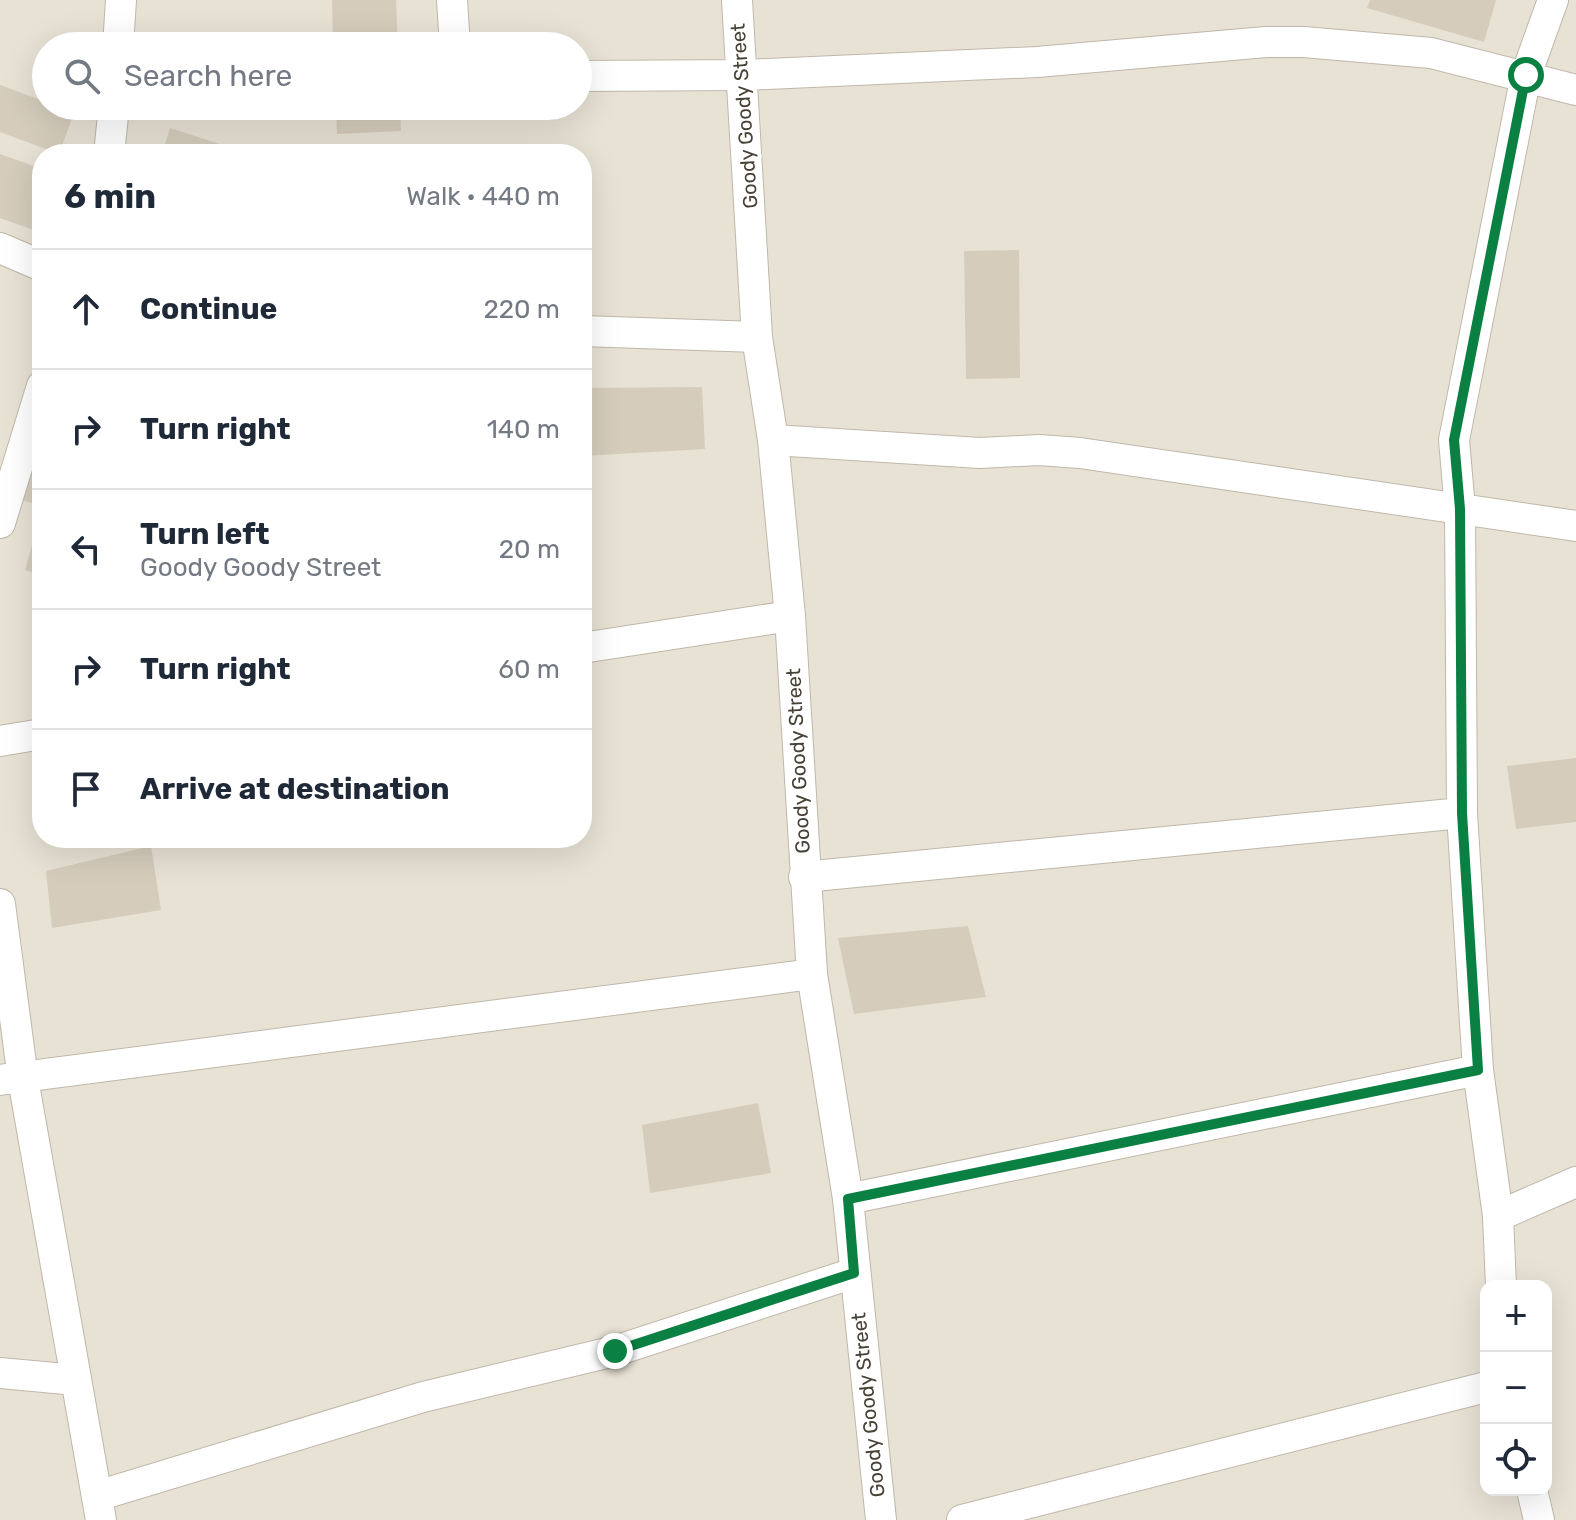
<!DOCTYPE html>
<html lang="en">
<head>
<meta charset="utf-8">
<style>
  :root { --surface:#fff; --page:#f6f6f7; --text:#1f2937; --muted:#747a83; --line:#e0e1e3 }
  body { margin:0; font-family:Rubik,sans-serif; background:var(--page); color:var(--text) }
  .controls { position:absolute; right:24px; bottom:24px; display:grid; overflow:hidden; border-radius:16px; box-shadow:0 8px 32px #0002 }
  .controls button { width:72px; height:72px; display:grid; place-items:center; padding:0; border:0; border-bottom:2px solid var(--line); background:var(--surface); color:var(--text); font:40px sans-serif }
  .stop { position:absolute; width:24px; height:24px; margin:-18px; border:6px solid #0b8043; border-radius:50%; background:#fff }
  .stop.end { background:#0b8043; border-color:#fff; box-shadow:0 2px 8px #0008 }
  .list { margin:0; padding:0; list-style:none }
  h2 { display:flex; justify-content:space-between; align-items:center; height:104px; margin:0; padding:0 32px; font-size:34px }
  h2 small { font-size:26px; font-weight:400; color:var(--muted) }
  .list li { display:grid; grid-template-columns:52px 1fr auto; gap:24px; align-items:center; box-sizing:border-box; height:120px; padding:0 32px; border-top:2px solid var(--line) }
  .list b { display:block; font-size:30px; white-space:nowrap }
  .list p { margin:0; font-size:26px; white-space:nowrap; color:var(--muted) }
  .list em { font-size:26px; font-style:normal; color:var(--muted) }
  .icon { flex:none; width:44px; height:44px; fill:none; stroke:currentColor; stroke-width:2; stroke-linecap:round; stroke-linejoin:round }
  .map { position:relative; flex:none; width:1576px; height:1520px; overflow:hidden }
  .search { position:absolute; background:var(--surface); box-shadow:0 8px 32px #0002; left:32px; top:32px; width:560px; height:88px; display:flex; align-items:center; gap:20px; box-sizing:border-box; padding:0 28px; border-radius:44px; color:var(--muted); font-size:30px }
  .panel { position:absolute; background:var(--surface); box-shadow:0 8px 32px #0002; left:32px; top:144px; width:560px; height:704px; border-radius:32px }
  .map>svg:first-child { display:block }
  .residential { fill:#e8e2d5; fill-rule:evenodd }
  .building { fill:#d5ccbc }
  .lines { fill:none; stroke-linecap:round; stroke-linejoin:round }
  .minor-casing { stroke:#bfb8aa; stroke-width:32 }
  .minor { stroke:#fff; stroke-width:30 }
  .route { stroke:#0b8043; stroke-width:10 }
  .labels { text-anchor:middle; stroke-width:8; stroke-linejoin:round; paint-order:stroke }
  .street-label { font-size:20px; fill:#474136; stroke:#fff }
</style>
</head>
<body>
<div class="map">
<svg width="1576" height="1520" viewBox="0 0 1576 1520">
  <rect width="100%" height="100%" fill="#f4f0e7"/>
  <path class="residential" d="M0 0H1576V1520H0ZM46 46H578V106H46ZM42 154H582V838H42ZM1486 1286H1546V1490H1486Z"/>
  <g class="building">
    <path d="M332 0H396L398 46H333Z"/>
    <path d="M1370 0H1496L1484 42 1367 8Z"/>
    <path d="M0 85 46 102V106H56L74 113 59 154 0 132Z"/>
    <path d="M336 106H400L401 131 337 134Z"/>
    <path d="M170 128 223 145 220 154H162Z"/>
    <path d="M0 154 42 169V233L0 218Z"/>
    <path d="M1019 250 1020 378 966 379 964 251Z"/>
    <path d="M702 387 705 449 582 456V388Z"/>
    <path d="M32 466 42 469V506L22 500Z"/>
    <path d="M37 528 42 529V575L25 570Z"/>
    <path d="M1576 758V822L1516 829 1507 766Z"/>
    <path d="M151 846 161 910 52 928 46 871Z"/>
    <path d="M968 926 986 997 854 1014 838 938Z"/>
    <path d="M758 1103 771 1173 650 1193 642 1125Z"/>
  </g>
  <g class="lines">
    <defs>
      <g id="minor">
        <path d="M452 0 455 46"/>
        <path d="M737 0 757 337 773 440 790 616 812 974 848 1199 881 1520"/>
        <path d="M118 46 121 0"/>
        <path d="M578 76 743 75 1037 62 1266 42H1304L1431 53 1576 90"/>
        <path d="M109 154 114 106"/>
        <path d="M0 248 42 266"/>
        <path d="M582 331 757 337"/>
        <path d="M773 440 980 453 1039 450 1080 453 1576 526"/>
        <path d="M0 523 42 386"/>
        <path d="M582 648 790 616"/>
        <path d="M0 741 42 734"/>
        <path d="M804 877 1462 813"/>
        <path d="M0 904 23 1079 101 1520"/>
        <path d="M0 1080 812 974"/>
        <path d="M848 1199 1478 1070"/>
        <path d="M1498 1216 1576 1182"/>
        <path d="M1501 1286 1498 1216 1478 1070 1462 813 1460 509 1454 440 1526 75 1553 0"/>
        <path d="M0 1373 76 1380"/>
        <path d="M1532 1490 1539 1520"/>
        <path d="M97 1496 423 1397 615 1351 854 1273"/>
        <path d="M962 1520 1486 1387"/>
      </g>
    </defs>
    <use href="#minor" class="minor-casing"/>
    <use href="#minor" class="minor"/>
  </g>
  <g class="lines">
    <path class="route" d="M615 1351 854 1273 848 1199 1478 1070 1462 813 1460 509 1454 440 1526 75"/>
  </g>
  <g class="labels">
    <g class="street-label">
      <text transform="translate(744 116) rotate(-94)" y="7">Goody Goody Street</text>
      <text transform="translate(798 761) rotate(-93)" y="7">Goody Goody Street</text>
      <text transform="translate(868 1405) rotate(-96)" y="7">Goody Goody Street</text>
    </g>
  </g>
</svg>
<div class="controls">
<button>+</button>
<button>−</button>
<button><svg class="icon" aria-label="locate" viewBox="0 0 24 24"><circle cx="12" cy="12" r="6"/><path d="M12 2v4M12 18v4M2 12h4M18 12h4"/></svg></button>
</div>
<div class="stop" style="left:1526px;top:75px"></div>
<div class="stop end" style="left:615px;top:1351px"></div>
<div class="search"><svg class="icon" aria-label="search" viewBox="0 0 24 24"><circle cx="10" cy="10" r="6"/><path d="M15 15l6 6"/></svg>Search here</div>
<section class="panel">
<h2>6 min<small>Walk · 440 m</small></h2>
<ul class="list">
<li><svg class="icon" aria-label="ahead" viewBox="0 0 24 24"><path d="M12 20V5M6 11l6-6 6 6"/></svg><div><b>Continue</b></div><em>220 m</em></li>
<li><svg class="icon" aria-label="right" viewBox="0 0 24 24"><path d="M7 20v-9h11M14 6l5 5-5 5"/></svg><div><b>Turn right</b></div><em>140 m</em></li>
<li><svg class="icon" aria-label="left" viewBox="0 0 24 24"><path d="M17 20v-9H6M10 6l-5 5 5 5"/></svg><div><b>Turn left</b><p>Goody Goody Street</p></div><em>20 m</em></li>
<li><svg class="icon" aria-label="right" viewBox="0 0 24 24"><path d="M7 20v-9h11M14 6l5 5-5 5"/></svg><div><b>Turn right</b></div><em>60 m</em></li>
<li><svg class="icon" aria-label="arrive" viewBox="0 0 24 24"><path d="M6 21V4h12l-3 4 3 4H6"/></svg><div><b>Arrive at destination</b></div></li>
</ul>
</section>
</div>
</body>
</html>
